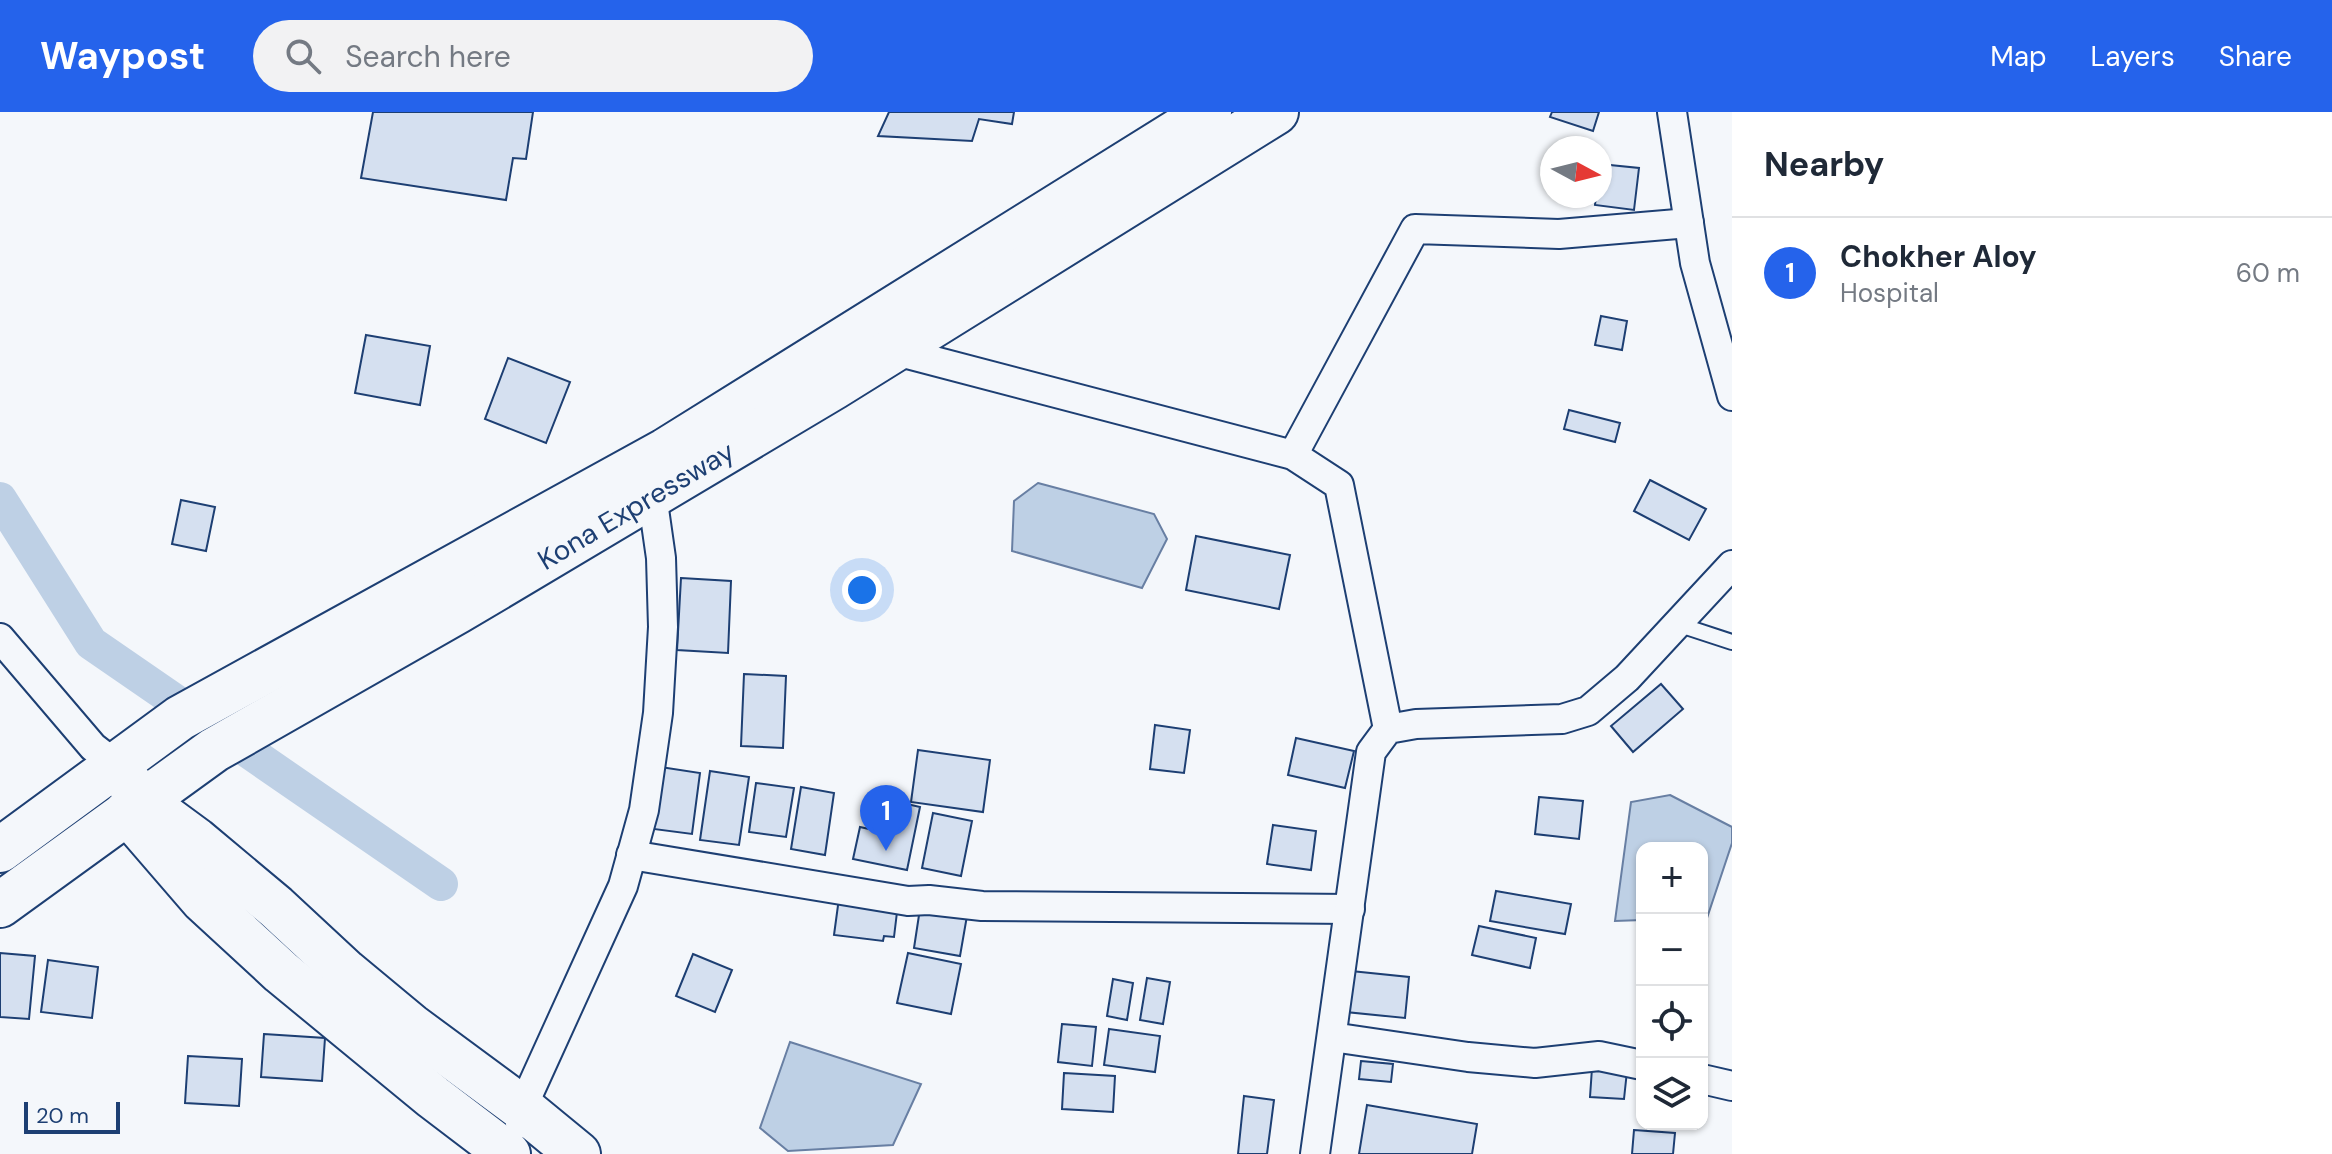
<!DOCTYPE html>
<html lang="en">
<head>
<meta charset="utf-8">
<style>
  :root { --surface:#fff; --page:#f2f2f3; --text:#1f2937; --muted:#747a83; --line:#e0e1e3; --accent:#2563eb }
  body { margin:0; font-family:"DM Sans",sans-serif; background:var(--page); color:var(--text) }
  .controls { position:absolute; right:24px; bottom:24px; display:grid; overflow:hidden; border-radius:16px; box-shadow:0 2px 6px #0004 }
  .controls button { width:72px; height:72px; display:grid; place-items:center; padding:0; border:0; border-bottom:2px solid var(--line); background:var(--surface); color:var(--text); font:40px sans-serif }
  .compass { position:absolute; left:1540px; top:24px; width:72px; height:72px; border-radius:50%; background:var(--surface); box-shadow:0 2px 6px #0004; rotate:97deg }
  .scale { position:absolute; left:24px; bottom:20px; width:96px; box-sizing:border-box; padding-left:8px; border:4px solid #1d3f73; border-top:0; font-size:22px; line-height:28px; white-space:nowrap; color:#1d3f73; -webkit-text-stroke:6px #f4f7fb; paint-order:stroke }
  .you { position:absolute; left:862px; top:478px; width:28px; height:28px; margin:-20px; border:6px solid #fff; border-radius:50%; background:#1a73e8; box-shadow:0 0 0 12px #1a73e833 }
  .badge { display:grid; place-items:center; width:52px; height:52px; border-radius:50%; background:var(--accent); color:#fff; font-size:26px; font-weight:700 }
  .pin { position:absolute; translate:-50% -66px; filter:drop-shadow(0 2px 4px #0008) }
  .pin::after { content:''; position:absolute; top:42px; width:28px; height:24px; background:inherit; clip-path:polygon(0 0,100% 0,50% 100%) }
  .list { margin:0; padding:0; list-style:none }
  h2 { display:flex; justify-content:space-between; align-items:center; height:104px; margin:0; padding:0 32px; font-size:34px }
  h2 small { font-size:26px; font-weight:400; color:var(--muted) }
  .list li { display:grid; grid-template-columns:52px 1fr auto; gap:24px; align-items:center; box-sizing:border-box; height:112px; padding:0 32px; border-top:2px solid var(--line) }
  .list b { display:block; font-size:30px; white-space:nowrap }
  .list p { margin:0; font-size:26px; white-space:nowrap; color:var(--muted) }
  .list em { font-size:26px; font-style:normal; color:var(--muted) }
  .icon { flex:none; width:44px; height:44px; fill:none; stroke:currentColor; stroke-width:2; stroke-linecap:round; stroke-linejoin:round }
  .map { position:relative; flex:none; width:1732px; height:1042px; overflow:hidden }
  header { display:flex; align-items:center; gap:48px; box-sizing:border-box; height:112px; padding:0 40px; background:var(--accent); color:#fff }
  header strong { font-size:38px }
  nav { display:flex; gap:44px; margin-inline-start:auto; font-size:28px }
  .search { width:560px; height:72px; background:var(--page); display:flex; align-items:center; gap:20px; box-sizing:border-box; padding:0 28px; border-radius:44px; color:var(--muted); font-size:30px }
  main { display:flex }
  aside { flex:1; background:var(--surface) }
  .map>svg:first-child { display:block }
  .water { fill:#bed0e5; stroke:#687fa3; stroke-width:2 }
  .lines { fill:none; stroke-linecap:round; stroke-linejoin:round }
  .canal { stroke:#bed0e5; stroke-width:34 }
  .building { fill:#d5e0f0; stroke:#1d3f73; stroke-width:2 }
  .lane-casing { stroke:#1d3f73; stroke-width:18 }
  .street-casing { stroke:#1d3f73; stroke-width:32 }
  .primary-casing { stroke:#1d3f73; stroke-width:48 }
  .highway-casing { stroke:#1d3f73; stroke-width:48 }
  .lane { stroke:#f4f7fb; stroke-width:14 }
  .street { stroke:#f4f7fb; stroke-width:28 }
  .primary { stroke:#f4f7fb; stroke-width:44 }
  .highway { stroke:#f4f7fb; stroke-width:44 }
  .labels { text-anchor:middle; stroke-width:6; stroke-linejoin:round; paint-order:stroke }
  .street-label { font-size:28px; fill:#1d3f73; stroke:#f4f7fb }
</style>
</head>
<body>
<header>
<strong>Waypost</strong>
<div class="search"><svg class="icon" aria-label="search" viewBox="0 0 24 24"><circle cx="10" cy="10" r="6"/><path d="M15 15l6 6"/></svg>Search here</div>
<nav><a>Map</a><a>Layers</a><a>Share</a></nav>
</header>
<main>
<div class="map">
<svg width="1732" height="1042" viewBox="0 0 1732 1042">
  <rect width="100%" height="100%" fill="#f4f7fb"/>
  <g class="water">
    <path d="M1038 371 1154 402 1167 427 1142 476 1012 439 1014 389Z"/>
    <path d="M1670 683 1732 715V731L1707 806H1702V736H1642V808L1615 809 1631 690Z"/>
    <path d="M790 930 921 972 893 1033 788 1039 760 1016Z"/>
  </g>
  <g class="lines">
    <path class="canal" d="M0 387 91 531 441 772"/>
  </g>
  <g class="building">
    <path d="M373 0H533L526 47 513 46 506 88 361 66Z"/>
    <path d="M889 0H1014L1012 12 979 7 972 29 878 24Z"/>
    <path d="M1552 0H1599L1593 19 1550 5Z"/>
    <path d="M1600 52 1639 56 1634 98 1595 93 1596 84H1600Z"/>
    <path d="M1601 204 1627 209 1622 238 1595 233Z"/>
    <path d="M366 223 430 234 420 293 355 281Z"/>
    <path d="M508 246 570 270 546 331 485 307Z"/>
    <path d="M1569 298 1620 311 1615 330 1564 317Z"/>
    <path d="M1650 368 1706 397 1689 428 1634 399Z"/>
    <path d="M181 388 215 395 206 439 172 432Z"/>
    <path d="M1196 424 1290 443 1279 497 1186 478Z"/>
    <path d="M681 466 731 469 728 541 677 538Z"/>
    <path d="M744 562 786 564 783 636 741 634Z"/>
    <path d="M1661 572 1683 597 1633 640 1611 614Z"/>
    <path d="M1155 613 1190 618 1184 661 1150 657Z"/>
    <path d="M1296 626 1354 639 1345 676 1288 663Z"/>
    <path d="M918 638 990 648 983 700 911 690Z"/>
    <path d="M654 654 700 661 692 722 646 716Z"/>
    <path d="M710 659 749 665 739 733 700 728Z"/>
    <path d="M756 671 794 676 786 725 749 720Z"/>
    <path d="M801 675 834 681 825 743 791 737Z"/>
    <path d="M1539 685 1583 689 1579 727 1535 722Z"/>
    <path d="M894 689 920 695 907 758 853 747 860 715 887 721Z"/>
    <path d="M933 701 972 709 961 764 922 756Z"/>
    <path d="M1273 713 1316 719 1311 758 1267 752Z"/>
    <path d="M1496 779 1571 792 1565 822 1490 809Z"/>
    <path d="M839 786 897 800 894 825 884 824 883 829 834 823Z"/>
    <path d="M921 790 968 798 960 844 914 836Z"/>
    <path d="M1479 814 1536 826 1530 856 1472 843Z"/>
    <path d="M0 841 35 844 29 907 0 905Z"/>
    <path d="M908 841 961 852 951 902 897 891Z"/>
    <path d="M693 842 732 858 715 900 676 884Z"/>
    <path d="M48 848 98 855 92 906 41 900Z"/>
    <path d="M1351 859 1409 865 1405 906 1346 900Z"/>
    <path d="M1147 866 1170 870 1163 912 1140 908Z"/>
    <path d="M1113 867 1133 871 1127 908 1107 904Z"/>
    <path d="M1062 912 1096 915 1092 954 1058 950Z"/>
    <path d="M1109 917 1160 924 1155 960 1104 953Z"/>
    <path d="M264 922 325 926 322 969 261 965Z"/>
    <path d="M188 944 242 947 239 994 185 991Z"/>
    <path d="M1361 949 1393 952 1391 970 1359 967Z"/>
    <path d="M1592 956 1627 959 1624 987 1590 985Z"/>
    <path d="M1064 961 1115 964 1113 1000 1062 997Z"/>
    <path d="M1244 984 1274 988 1267 1042H1238Z"/>
    <path d="M1367 993 1477 1012 1472 1042H1359Z"/>
    <path d="M1634 1018 1675 1021 1673 1042H1632Z"/>
  </g>
  <g class="lines">
    <defs>
      <path id="lane" d="M1677 512 1732 530"/>
      <g id="street">
        <path d="M1672 0 1695 151 1732 284"/>
        <path d="M892 238 1293 343 1339 373 1388 617"/>
        <path d="M1293 343 1415 117 1559 122 1689 111"/>
        <path d="M0 526 93 635 115 652"/>
        <path d="M631 743 908 789 929 788 982 794 1350 797"/>
        <path d="M1332 925 1468 945 1535 951 1599 944 1642 953"/>
        <path d="M1702 967 1732 974"/>
        <path d="M520 1012 522 996 623 774 644 698 658 601 663 515 661 446 652 383"/>
        <path d="M1315 1042 1371 640 1388 617 1416 612 1562 607 1588 599 1627 566 1732 453"/>
      </g>
      <g id="primary">
        <path d="M115 652 143 689 196 728 276 795 346 860 411 914 522 996 578 1042"/>
        <path d="M127 700 203 788 281 860 433 985 508 1042"/>
      </g>
      <g id="highway">
        <path d="M0 738 180 606 665 339 1209 0"/>
        <path id="s1" d="M0 793 214 638 458 499 834 275 1276 0"/>
      </g>
    </defs>
    <use href="#lane" class="lane-casing"/>
    <use href="#street" class="street-casing"/>
    <use href="#primary" class="primary-casing"/>
    <use href="#highway" class="highway-casing"/>
    <use href="#lane" class="lane"/>
    <use href="#street" class="street"/>
    <use href="#primary" class="primary"/>
    <use href="#highway" class="highway"/>
  </g>
  <g class="labels">
    <g class="street-label">
      <text dy="10" stroke="none"><textPath href="#s1" startOffset="752">Kona Expressway</textPath></text>
    </g>
  </g>
</svg>
<div class="controls">
<button>+</button>
<button>−</button>
<button><svg class="icon" aria-label="locate" viewBox="0 0 24 24"><circle cx="12" cy="12" r="6"/><path d="M12 2v4M12 18v4M2 12h4M18 12h4"/></svg></button>
<button><svg class="icon" aria-label="layers" viewBox="0 0 24 24"><path d="M12 4l9 5-9 5-9-5zM3 14l9 5 9-5"/></svg></button>
</div>
<svg class="compass" viewBox="-18 -18 36 36"><path d="M0-13l5 13h-10z" fill="#e53935"/><path d="M0 13l5-13h-10z" fill="#747a83"/></svg>
<div class="scale">20 m</div>
<div class="you"></div>
<div class="pin badge" style="left:886px;top:739px">1</div>
</div>
<aside>
<h2>Nearby<small></small></h2>
<ul class="list">
<li><span class="badge">1</span><div><b>Chokher Aloy</b><p>Hospital</p></div><em>60 m</em></li>
</ul>
</aside>
</main>
</body>
</html>
